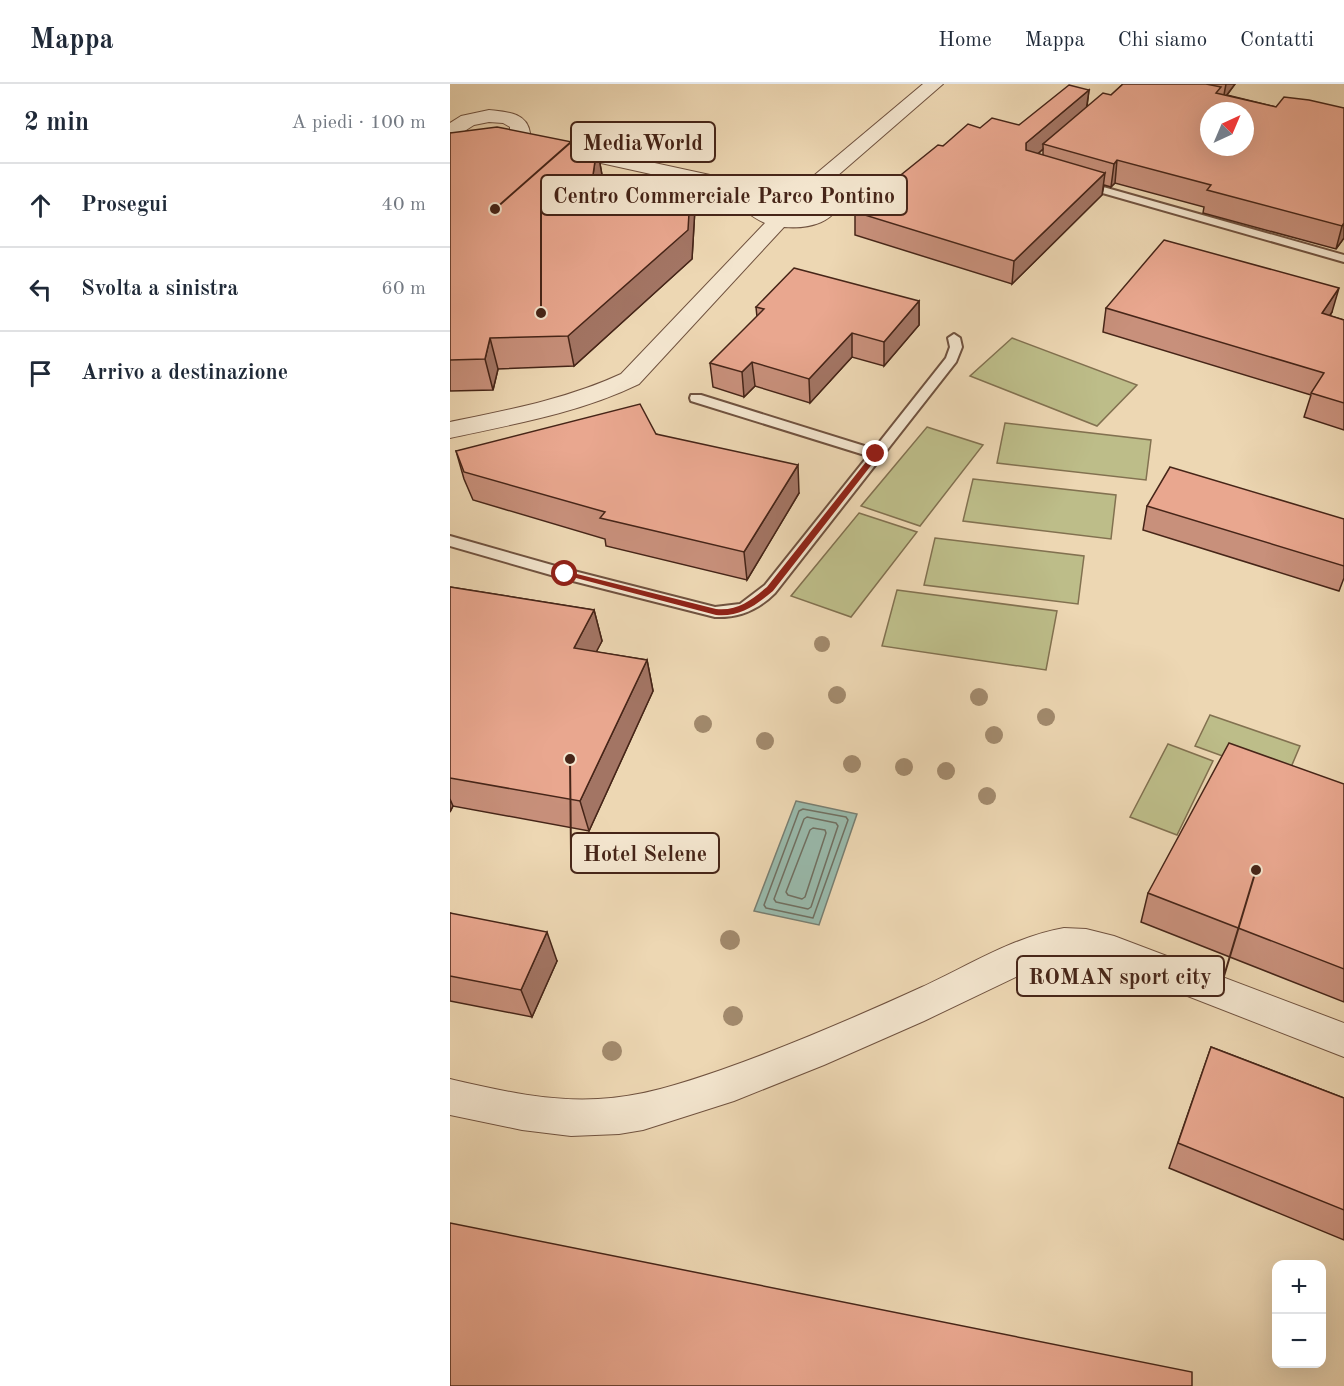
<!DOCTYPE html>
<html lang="it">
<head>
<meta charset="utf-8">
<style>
  :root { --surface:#fff; --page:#f2f2f3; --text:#1f2937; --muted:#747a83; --line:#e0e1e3 }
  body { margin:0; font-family:"Old Standard TT",serif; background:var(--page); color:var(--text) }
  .controls { position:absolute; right:18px; bottom:18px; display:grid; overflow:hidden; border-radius:12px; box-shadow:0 6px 24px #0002 }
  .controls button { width:54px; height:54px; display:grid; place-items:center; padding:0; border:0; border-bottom:2px solid var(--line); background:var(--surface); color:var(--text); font:30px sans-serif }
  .compass { position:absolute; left:750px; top:18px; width:54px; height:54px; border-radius:50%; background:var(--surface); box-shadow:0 6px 24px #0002; rotate:44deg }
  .stop { position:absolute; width:18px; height:18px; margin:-14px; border:4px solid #8f2418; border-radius:50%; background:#fff }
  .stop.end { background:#8f2418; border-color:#fff; box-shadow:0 2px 6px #0008 }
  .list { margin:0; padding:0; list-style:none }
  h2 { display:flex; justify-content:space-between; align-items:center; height:78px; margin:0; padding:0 24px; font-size:26px }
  h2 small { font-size:20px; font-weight:400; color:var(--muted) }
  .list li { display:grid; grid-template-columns:39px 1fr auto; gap:18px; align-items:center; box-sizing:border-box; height:84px; padding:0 24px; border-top:2px solid var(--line) }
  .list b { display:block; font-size:22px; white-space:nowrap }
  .list em { font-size:20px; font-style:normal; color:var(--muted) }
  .icon { flex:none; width:33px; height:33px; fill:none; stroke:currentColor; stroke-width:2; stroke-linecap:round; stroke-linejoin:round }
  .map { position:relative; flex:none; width:894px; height:1302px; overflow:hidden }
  header { display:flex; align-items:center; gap:36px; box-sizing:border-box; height:84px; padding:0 30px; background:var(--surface); border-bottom:2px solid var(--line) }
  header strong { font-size:28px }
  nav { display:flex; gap:33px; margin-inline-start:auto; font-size:21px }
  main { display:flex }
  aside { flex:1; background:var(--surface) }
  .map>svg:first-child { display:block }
  .green { fill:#bdbd89; stroke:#827150; stroke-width:1.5 }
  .water { fill:#99baac; stroke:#787e71; stroke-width:1.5 }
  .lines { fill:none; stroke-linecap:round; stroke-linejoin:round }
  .shore { stroke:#707062; stroke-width:1.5 }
  .lane-casing { stroke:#70523f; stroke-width:4 }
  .street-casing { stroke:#70523f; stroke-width:2 }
  .lane { fill:#f3e5ce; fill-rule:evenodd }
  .street { fill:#f3e5ce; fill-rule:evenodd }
  .tree { fill:#a28a6d }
  .wall { fill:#c8907b; stroke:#462518; stroke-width:1.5; fill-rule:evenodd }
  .shaded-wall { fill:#a37564; stroke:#462518; stroke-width:1.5 }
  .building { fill:#e9a78f; stroke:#462518; stroke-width:1.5; fill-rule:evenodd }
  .route { fill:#8f2418 }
  .leader { fill:none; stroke:#462518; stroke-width:2 }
  .callout-dot { fill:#462518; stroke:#f3e5ce; stroke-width:2 }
  .callout { fill:#f3e5ce; stroke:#462518; stroke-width:2 }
  .callout-label { font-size:22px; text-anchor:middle; font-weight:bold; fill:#462518 }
</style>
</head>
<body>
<header>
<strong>Mappa</strong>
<nav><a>Home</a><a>Mappa</a><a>Chi siamo</a><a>Contatti</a></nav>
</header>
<main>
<aside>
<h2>2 min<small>A piedi · 100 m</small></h2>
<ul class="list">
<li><svg class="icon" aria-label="ahead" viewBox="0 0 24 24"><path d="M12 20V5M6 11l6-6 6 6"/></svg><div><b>Prosegui</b></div><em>40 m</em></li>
<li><svg class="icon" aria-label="left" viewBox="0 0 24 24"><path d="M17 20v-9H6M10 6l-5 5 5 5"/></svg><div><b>Svolta a sinistra</b></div><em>60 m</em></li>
<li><svg class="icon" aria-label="arrive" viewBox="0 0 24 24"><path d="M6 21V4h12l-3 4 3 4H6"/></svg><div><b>Arrivo a destinazione</b></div></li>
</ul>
</aside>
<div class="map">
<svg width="894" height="1302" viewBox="0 0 894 1302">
  <rect width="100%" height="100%" fill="#edd7b3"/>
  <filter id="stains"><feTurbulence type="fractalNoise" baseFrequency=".00333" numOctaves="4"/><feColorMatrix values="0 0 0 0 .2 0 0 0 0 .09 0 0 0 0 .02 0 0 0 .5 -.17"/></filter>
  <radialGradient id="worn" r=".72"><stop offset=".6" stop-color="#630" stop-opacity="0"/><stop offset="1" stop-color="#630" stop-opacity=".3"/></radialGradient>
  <g class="green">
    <path d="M562 254 687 301 647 342 520 292Z"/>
    <path d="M555 339 701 356 696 396 547 379Z"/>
    <path d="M477 343 533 361 470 442 411 422Z"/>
    <path d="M523 395 666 411 661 455 513 437Z"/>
    <path d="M409 429 467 448 401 533 341 512Z"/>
    <path d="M485 454 634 472 628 520 474 501Z"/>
    <path d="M447 506 607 527 596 586 432 562Z"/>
    <path d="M760 631 850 662 836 695 745 662Z"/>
    <path d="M718 660 763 677 727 751 680 733Z"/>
  </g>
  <path class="water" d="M346 717 407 730 369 841 304 827Z"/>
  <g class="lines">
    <g class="shore">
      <path d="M353 725 396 733 398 736 363 834 316 824 314 821 349 727Z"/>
      <path d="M357 733 386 739 388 742 361 823 358 825 326 818 324 815 354 735Z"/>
      <path d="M363 744 375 746 376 749 355 813 352 815 338 811 336 808 360 746Z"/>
    </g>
    <defs>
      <g id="lane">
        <path d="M632 97 894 171V178L628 102V98Z"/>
        <path d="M504 250 510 254 512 263 506 278 325 509C308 526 289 534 265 533L115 495 0 462V452L116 485 265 523 290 520 315 501 418 372 241 317 240 314 241 311H251L424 365 496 274 500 263 498 254Z"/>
      </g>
      <g id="street">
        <path d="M473 0H493L379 99 391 111C389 139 358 145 334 143L189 300C129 329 64 340 0 354V338C58 326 117 315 171 290L315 139C302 133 290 126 296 111L101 68 98 64 101 60 108 58 306 101 335 92 361 94ZM340 104C352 104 361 105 371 112L370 120C354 134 332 134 315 122L314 115 327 107Z"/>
        <path d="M39 26C56 28 77 28 80 49 64 71 22 74 0 61V39L11 32ZM39 38 53 39 60 43V47C46 57 28 62 13 53V48L24 41Z"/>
        <path d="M614 844 636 845 664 852 894 939V973L658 881 621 874 593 880 474 937 374 981 284 1017 193 1046 169 1050 121 1052 72 1046 0 1031V995C48 1006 98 1018 148 1015 191 1013 230 1000 271 986 339 962 406 933 472 903 518 882 563 853 614 844Z"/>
      </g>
    </defs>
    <use href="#lane" class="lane-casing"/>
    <use href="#street" class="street-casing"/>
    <use href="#lane" class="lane"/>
    <use href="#street" class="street"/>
  </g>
  <g class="tree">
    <circle cx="372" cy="560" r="8"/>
    <circle cx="387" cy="611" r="9"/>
    <circle cx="529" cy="613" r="9"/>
    <circle cx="596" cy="633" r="9"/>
    <circle cx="253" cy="640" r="9"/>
    <circle cx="544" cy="651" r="9"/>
    <circle cx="315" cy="657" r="9"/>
    <circle cx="402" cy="680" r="9"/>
    <circle cx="454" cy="683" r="9"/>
    <circle cx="496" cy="687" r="9"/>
    <circle cx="537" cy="712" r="9"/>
    <circle cx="280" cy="856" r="10"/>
    <circle cx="283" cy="932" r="10"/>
    <circle cx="162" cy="967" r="10"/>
  </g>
  <g class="wall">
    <path d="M673 0H785L777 11 826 23 894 24V154L886 165 753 129 754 123 665 99 661 103 654 101 652 111 562 200 405 151V128L493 62 530 44 569 41 639 6 637 23 661 11ZM593 65V71L588 70Z"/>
    <path d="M0 49 147 63 152 91 151 98 241 95 245 124 242 175 124 282 48 285 43 306 0 307Z"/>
    <path d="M469 217V241L434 282 402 273 360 319 305 302 294 313 263 303 260 279 307 233 306 223Z"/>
    <path d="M656 224 882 228 880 232 894 236V346L854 333 861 311 653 248Z"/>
    <path d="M206 350 349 409 297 496 156 462 155 455 23 416 14 395 6 367Z"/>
    <path d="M697 422 894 435V494L889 507 693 446Z"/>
    <path d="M0 503 144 526 152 557 146 568 197 576 203 607 139 747 3 722 0 728Z"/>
    <path d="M894 700V918L691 838 698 809Z"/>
    <path d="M0 829 107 877 82 933 0 917Z"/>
    <path d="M761 963 894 1014V1156L719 1084Z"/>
  </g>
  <g class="shaded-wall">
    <path d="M776 0H785L773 16Z"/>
    <path d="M639 6 636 27 593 60V65L575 81 576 59Z"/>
    <path d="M147 63 152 91 147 127 142 98Z"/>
    <path d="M667 76 665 99 661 103 664 80Z"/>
    <path d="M655 89 652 111 562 200 564 177Z"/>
    <path d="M241 95 245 124 242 175 124 282 118 252Z"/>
    <path d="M894 139V154L886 165 892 142Z"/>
    <path d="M889 204 882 228 866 253 872 229Z"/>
    <path d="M469 217V241L434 282V258Z"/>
    <path d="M402 249V273L360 319 359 295Z"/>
    <path d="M40 254 48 285 43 306 35 275Z"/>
    <path d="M302 278 305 302 294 313 292 288Z"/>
    <path d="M348 381 349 409 297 496 294 468Z"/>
    <path d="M144 526 152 557 132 595 124 564Z"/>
    <path d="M197 576 203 607 139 747 130 717Z"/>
    <path d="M0 715 3 722 0 728Z"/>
    <path d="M97 848 107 877 82 933 71 906Z"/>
  </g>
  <g class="building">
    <path d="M673 0H756L771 3 766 9 826 23 834 13 859 16 894 24V139L892 142 757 106 761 101 667 76 664 80 593 60 653 9 661 11ZM759 27H795V63H759Z"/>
    <path d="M619 1 639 6 576 59V66L655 89 564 177 405 128 488 61 493 62 518 40 530 44 542 34 569 41Z"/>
    <path d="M47 43 147 63 142 98 241 95 238 146 118 252 40 254 35 275 0 276V49Z"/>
    <path d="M714 156 889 204 872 229 894 236V319L861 309 874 289 656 224Z"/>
    <path d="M344 184 469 217 434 258 402 249 359 295 302 278 292 288 260 279 314 225 306 223Z"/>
    <path d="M190 320 206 350 348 381 294 468 150 434 155 428 14 388 6 367Z"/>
    <path d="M720 383 894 435V482L697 422Z"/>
    <path d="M0 503 144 526 124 564 197 576 130 717 0 694Z"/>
    <path d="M779 659 894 700V885L698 809Z"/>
    <path d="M0 829 97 848 71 906 0 892Z"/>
    <path d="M761 963 894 1014V1126L728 1059Z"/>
    <path d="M0 1139 742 1288V1302H0Z"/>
  </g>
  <path class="route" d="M423 369 430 370 323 507C305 522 290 533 266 531L111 490 115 487 266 525C288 527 300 517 317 503Z"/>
  <path class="leader" d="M45 125L121 58M91 229L91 111M120 675L121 769M806 786L774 892"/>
  <g class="callout-dot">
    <circle cx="45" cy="125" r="6"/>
    <circle cx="91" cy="229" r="6"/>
    <circle cx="120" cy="675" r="6"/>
    <circle cx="806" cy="786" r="6"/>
  </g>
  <g class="callout">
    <rect x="121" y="38" width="144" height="40" rx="6"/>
    <rect x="91" y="91" width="366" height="40" rx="6"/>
    <rect x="121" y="749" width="148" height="40" rx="6"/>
    <rect x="567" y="872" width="207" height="40" rx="6"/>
  </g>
  <g class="callout-label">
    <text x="193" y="66">MediaWorld</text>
    <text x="274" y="119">Centro Commerciale Parco Pontino</text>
    <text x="195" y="777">Hotel Selene</text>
    <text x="670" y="900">ROMAN sport city</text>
  </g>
  <rect width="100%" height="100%" filter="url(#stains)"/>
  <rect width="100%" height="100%" fill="url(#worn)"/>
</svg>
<div class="controls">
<button>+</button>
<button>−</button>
</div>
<svg class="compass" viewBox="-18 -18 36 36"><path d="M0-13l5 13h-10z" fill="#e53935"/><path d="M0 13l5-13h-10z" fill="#747a83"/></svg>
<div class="stop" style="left:115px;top:490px"></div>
<div class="stop end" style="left:426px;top:370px"></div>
</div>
</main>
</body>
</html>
